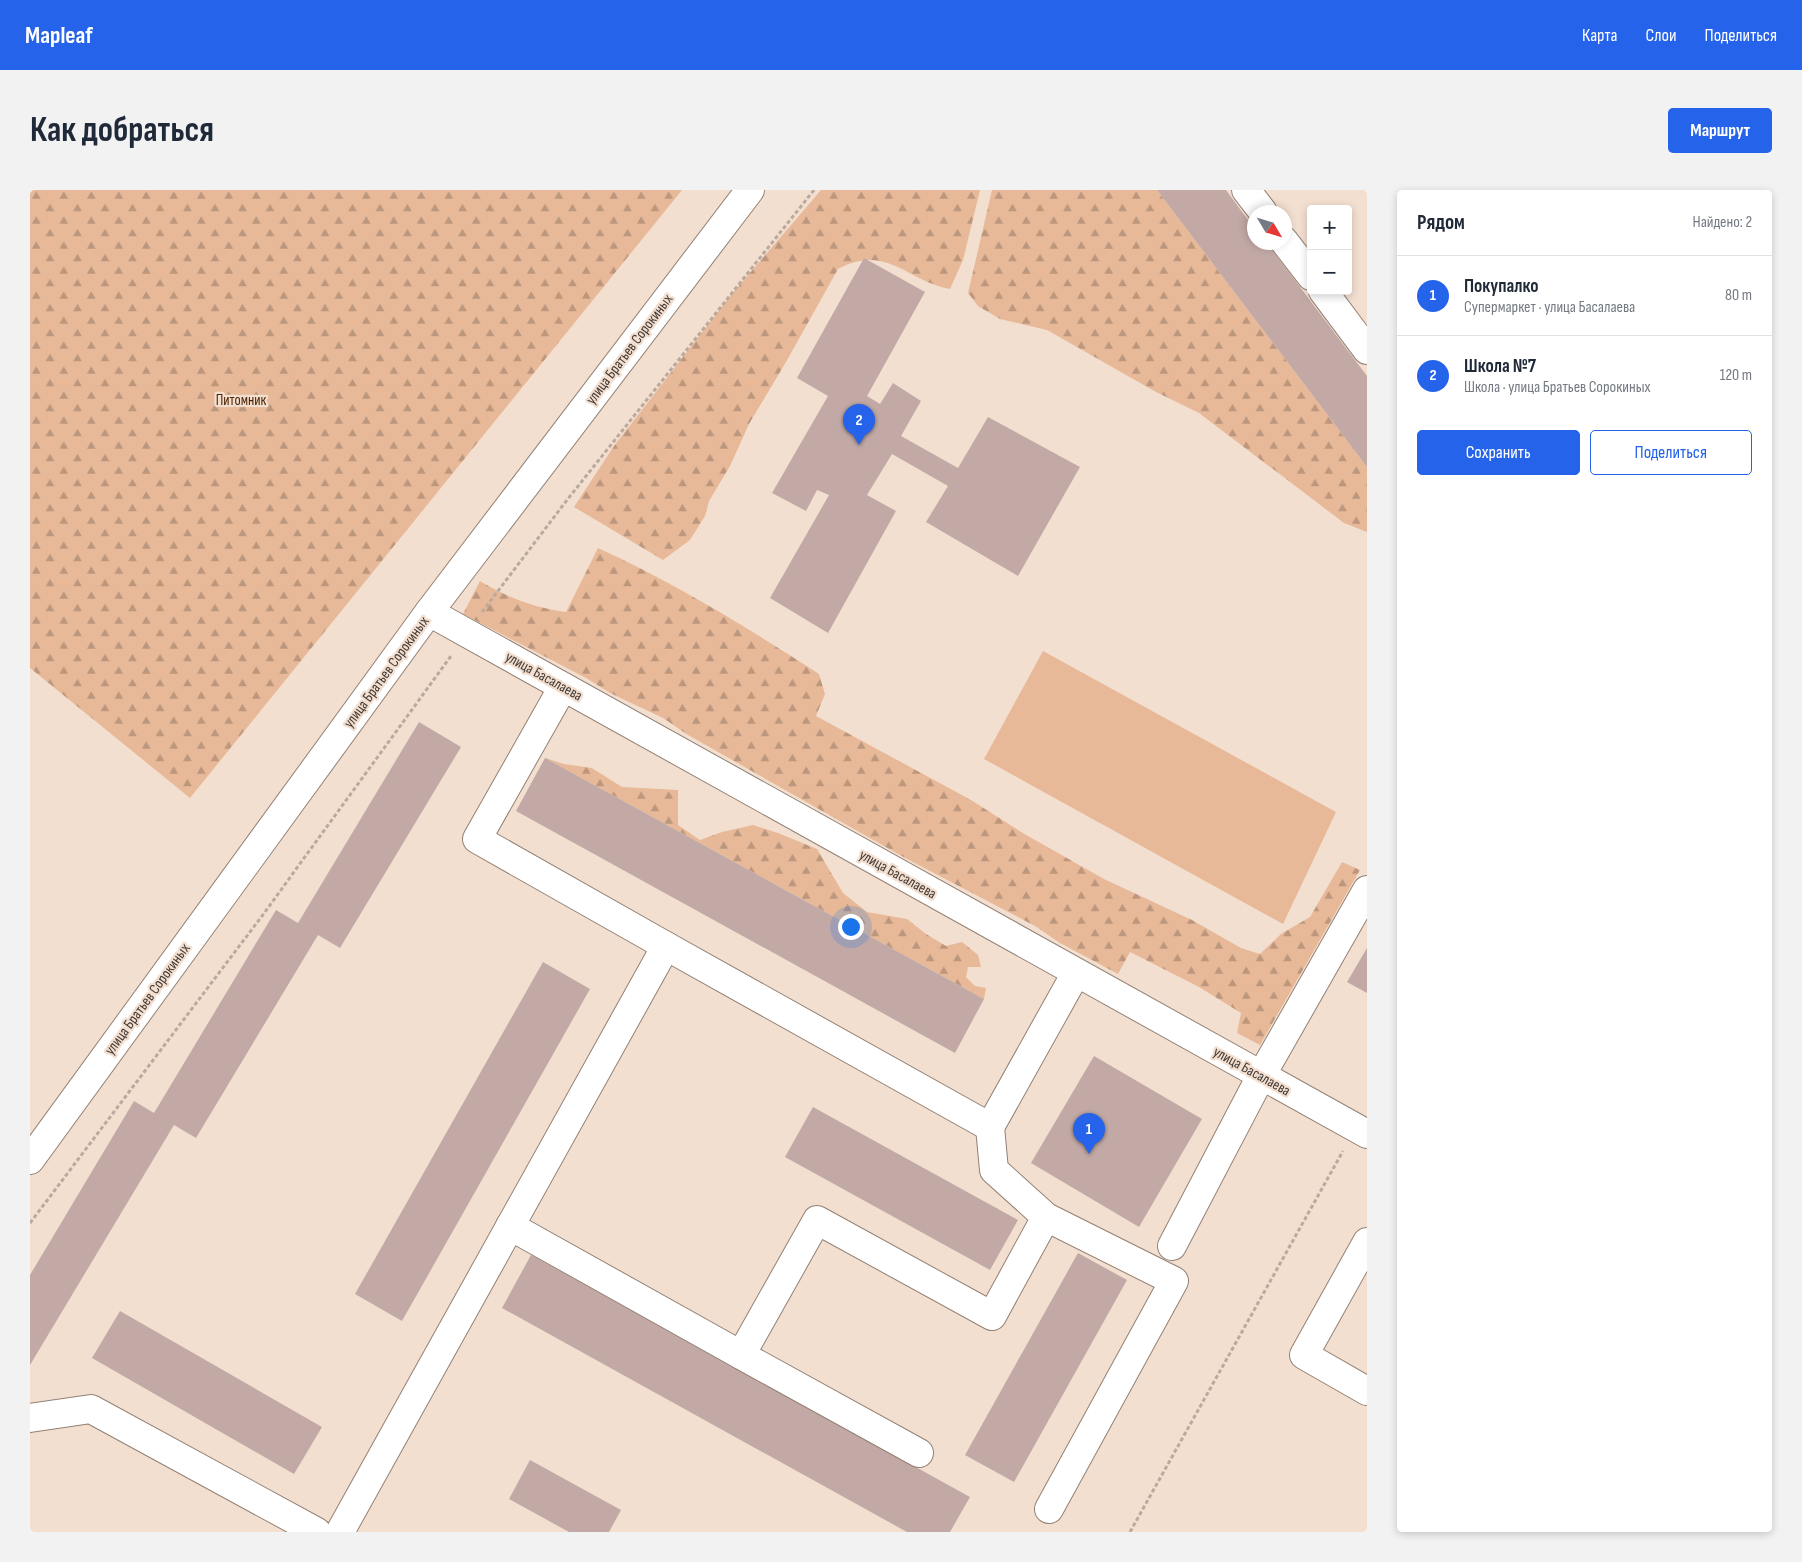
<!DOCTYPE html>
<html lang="ru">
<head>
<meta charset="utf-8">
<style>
  :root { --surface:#fff; --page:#f2f2f3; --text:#1f2937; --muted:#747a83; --line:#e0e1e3; --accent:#2563eb }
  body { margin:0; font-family:"Sofia Sans Condensed",sans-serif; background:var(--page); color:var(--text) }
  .controls { position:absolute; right:15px; top:15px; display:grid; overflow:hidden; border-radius:5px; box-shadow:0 2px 8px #0003 }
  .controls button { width:45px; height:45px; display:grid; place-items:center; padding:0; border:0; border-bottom:1px solid var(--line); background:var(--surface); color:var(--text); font:25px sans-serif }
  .compass { position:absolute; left:1217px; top:15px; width:45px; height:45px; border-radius:50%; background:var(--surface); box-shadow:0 2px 8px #0003; rotate:128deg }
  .you { position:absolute; left:820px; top:736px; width:18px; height:18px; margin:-12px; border:4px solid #fff; border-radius:50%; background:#1a73e8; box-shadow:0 0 0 8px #1a73e833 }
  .badge { display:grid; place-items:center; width:32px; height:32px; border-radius:50%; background:var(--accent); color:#fff; font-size:16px; font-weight:700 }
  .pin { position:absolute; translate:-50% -41px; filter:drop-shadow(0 1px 2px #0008) }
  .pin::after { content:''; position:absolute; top:26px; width:18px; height:15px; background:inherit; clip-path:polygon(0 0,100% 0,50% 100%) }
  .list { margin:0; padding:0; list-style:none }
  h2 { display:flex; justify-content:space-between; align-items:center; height:65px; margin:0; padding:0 20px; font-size:21px }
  h2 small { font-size:16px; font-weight:400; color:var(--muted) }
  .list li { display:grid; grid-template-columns:32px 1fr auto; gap:15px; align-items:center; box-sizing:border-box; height:80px; padding:0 20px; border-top:1px solid var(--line) }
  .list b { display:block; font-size:19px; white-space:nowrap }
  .list p { margin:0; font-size:16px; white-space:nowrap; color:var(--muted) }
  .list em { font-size:16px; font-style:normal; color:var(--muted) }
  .actions { display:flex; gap:10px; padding:15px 20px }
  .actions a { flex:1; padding:11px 0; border:1px solid var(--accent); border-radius:5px; text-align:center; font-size:18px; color:var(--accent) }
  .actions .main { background:var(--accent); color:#fff }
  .map { position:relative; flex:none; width:1337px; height:1342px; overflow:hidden; border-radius:5px }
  header { display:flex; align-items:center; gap:30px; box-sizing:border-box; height:70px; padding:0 25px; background:var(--accent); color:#fff }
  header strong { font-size:24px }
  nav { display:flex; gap:28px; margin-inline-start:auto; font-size:18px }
  .intro { display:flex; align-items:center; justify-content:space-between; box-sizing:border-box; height:120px; padding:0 30px }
  h1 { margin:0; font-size:35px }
  .button { padding:12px 22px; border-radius:5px; background:var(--accent); color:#fff; font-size:18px; font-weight:700 }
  main { display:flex; gap:30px; padding:0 30px }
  aside { flex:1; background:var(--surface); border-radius:5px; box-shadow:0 2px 8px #0003 }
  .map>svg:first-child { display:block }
  .forest { fill:url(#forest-firs) }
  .garden { fill:#e7b998 }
  .building { fill:#c2a9a6 }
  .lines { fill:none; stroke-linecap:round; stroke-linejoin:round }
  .minor-casing { stroke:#938174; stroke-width:30 }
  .path { stroke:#baaa9e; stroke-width:3; stroke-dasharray:4 2.5; stroke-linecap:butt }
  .minor { stroke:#fff; stroke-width:28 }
  .labels { text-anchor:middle; stroke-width:4.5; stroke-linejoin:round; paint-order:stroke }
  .street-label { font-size:15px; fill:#413934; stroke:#f3dfd0 }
  .park-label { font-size:15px; fill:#4c2400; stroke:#f3dfd0 }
</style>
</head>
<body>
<header>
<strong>Mapleaf</strong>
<nav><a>Карта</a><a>Слои</a><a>Поделиться</a></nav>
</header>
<div class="intro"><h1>Как добраться</h1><a class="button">Маршрут</a></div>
<main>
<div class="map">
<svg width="1337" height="1342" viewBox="0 0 1337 1342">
  <defs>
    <pattern id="forest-firs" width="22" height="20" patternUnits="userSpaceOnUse" patternTransform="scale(1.25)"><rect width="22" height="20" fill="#e7b998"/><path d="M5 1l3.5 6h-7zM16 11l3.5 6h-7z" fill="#bd977d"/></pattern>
  </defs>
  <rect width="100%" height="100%" fill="#f3dfd0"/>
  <g class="forest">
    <path d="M0 0H652L160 608 0 478Z"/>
    <path d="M791 0H950L933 70 920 99C876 91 857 53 808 79L756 172 719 234 700 276 679 311 675 326 660 350 633 370 544 317 584 256 701 105Z"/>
    <path d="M962 0H1127L1337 277V342L1314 333 1169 223 1126 202 1017 140 970 129 948 116 938 103Z"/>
    <path d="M568 358C645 393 718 438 789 484L795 504 786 526 941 610 991 642 1074 689 1162 730 1211 758 1230 764 1251 744 1280 727 1312 672 1330 680 1230 855 1207 843 1211 823 1169 797 1100 762 1088 784 1030 753 1005 736 877 669 658 545 633 528 580 503 556 488 433 424 450 391C479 408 502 417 536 422Z"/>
    <path d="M515 568 534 574 562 578 592 597 648 600V635L670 650 692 642 723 635 748 643 787 659 813 703 837 722 877 729 896 744 916 756 932 752 948 765 951 777H938L936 787 945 796 956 798 954 809Z"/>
  </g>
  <path class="garden" d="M1013 461 1306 622 1253 734 954 569Z"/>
  <g class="building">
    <path d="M1127 0H1196L1224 38V52H1236L1337 186V277Z"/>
    <path d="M834 68 895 102 837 206 850 214 863 193 891 211 871 246 928 278 958 227 1050 277 988 386 896 332 918 296 862 264 837 305 866 321 798 443 740 408 799 305 787 300 776 321 742 303 798 206 767 188Z"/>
    <path d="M389 532 431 557 310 758 288 745 166 948 144 935 0 1175V1085L104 911 124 923 246 720 268 733Z"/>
    <path d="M515 568 954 809 925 863 486 621Z"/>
    <path d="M1337 758V803L1317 792Z"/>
    <path d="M513 772 560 799 372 1131 325 1104Z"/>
    <path d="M1064 866 1172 929 1109 1037 1001 973Z"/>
    <path d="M783 917 988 1030 960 1080 755 967Z"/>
    <path d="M1048 1063 1097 1090 984 1292 935 1265Z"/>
    <path d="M501 1065 940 1307 920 1342H877L472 1118Z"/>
    <path d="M90 1121 292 1237 264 1284 62 1168Z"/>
    <path d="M500 1270 591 1320 579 1342H539L479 1309Z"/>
  </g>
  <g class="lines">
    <defs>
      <g id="minor">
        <path d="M1216 0 1233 22"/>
        <path d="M1254 51 1281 86"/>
        <path d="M1293 101 1337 160"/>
        <path d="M399 422 1337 944"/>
        <path d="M636 756 960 937 1046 783"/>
        <path d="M960 937 964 980 1016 1027 1144 1091 1019 1319"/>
        <path d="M0 970 399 422 720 0"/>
        <path d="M480 1036 711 1165 787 1030 962 1126 1016 1027"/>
        <path d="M1337 1052 1274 1165 1337 1201"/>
        <path d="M1142 1056 1231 886 1337 700"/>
        <path d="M711 1165 889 1263"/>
        <path d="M0 1228 61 1219 287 1342"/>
        <path d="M310 1342 636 756 447 649 533 497"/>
      </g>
    </defs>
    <use href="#minor" class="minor-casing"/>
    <g class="path">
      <path d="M452 422 537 310 784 0"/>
      <path d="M0 1033 232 726 421 466"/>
      <path d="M1100 1342 1313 961"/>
    </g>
    <use href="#minor" class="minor"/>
  </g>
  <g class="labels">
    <g class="street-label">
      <text transform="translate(599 159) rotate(-53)" y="5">улица Братьев Сорокиных</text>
      <text transform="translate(356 482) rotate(-54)" y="5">улица Братьев Сорокиных</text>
      <text transform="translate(514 486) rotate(29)" y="5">улица Басалаева</text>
      <text transform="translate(868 684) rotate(29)" y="5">улица Басалаева</text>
      <text transform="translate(117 809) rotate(-54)" y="5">улица Братьев Сорокиных</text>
      <text transform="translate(1222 881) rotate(29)" y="5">улица Басалаева</text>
    </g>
    <g class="park-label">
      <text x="211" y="215">Питомник</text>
    </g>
  </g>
</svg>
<div class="controls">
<button>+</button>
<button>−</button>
</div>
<svg class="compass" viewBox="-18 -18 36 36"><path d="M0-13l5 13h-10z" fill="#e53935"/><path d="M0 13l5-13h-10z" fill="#747a83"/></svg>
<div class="you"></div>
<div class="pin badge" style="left:1059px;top:964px">1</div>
<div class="pin badge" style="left:829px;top:255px">2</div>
</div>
<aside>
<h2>Рядом<small>Найдено: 2</small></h2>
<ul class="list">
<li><span class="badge">1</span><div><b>Покупалко</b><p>Супермаркет · улица Басалаева</p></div><em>80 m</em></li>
<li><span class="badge">2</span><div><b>Школа №7</b><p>Школа · улица Братьев Сорокиных</p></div><em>120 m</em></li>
</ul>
<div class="actions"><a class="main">Сохранить</a><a>Поделиться</a></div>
</aside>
</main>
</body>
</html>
